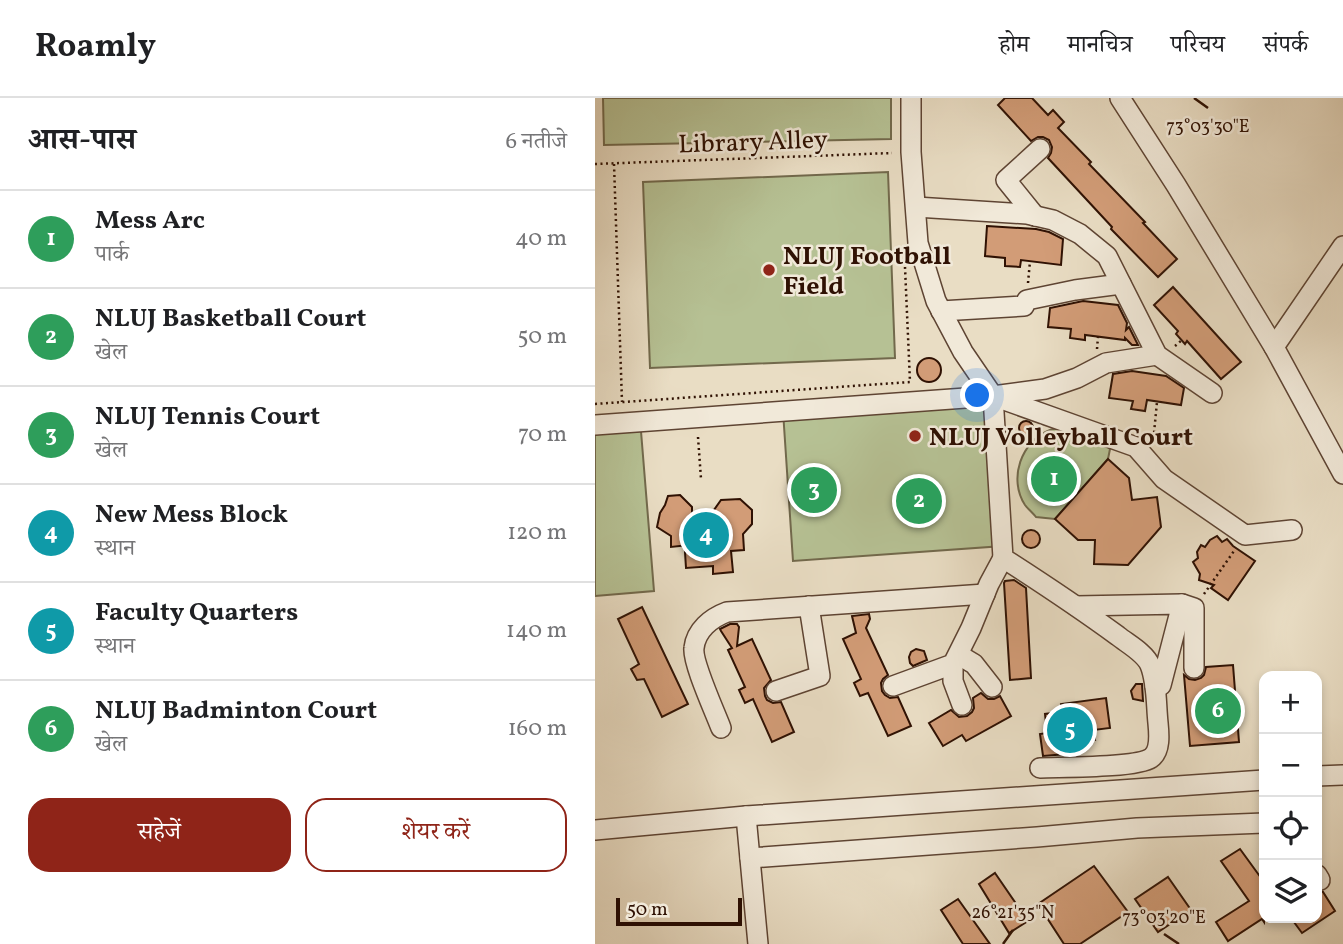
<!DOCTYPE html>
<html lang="hi">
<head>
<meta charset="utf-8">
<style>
  :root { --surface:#fff; --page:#f2f2f2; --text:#202124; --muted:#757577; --line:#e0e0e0; --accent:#8f2418 }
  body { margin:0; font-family:Vollkorn,"Noto Serif Devanagari",serif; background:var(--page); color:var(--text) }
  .controls { position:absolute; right:21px; bottom:21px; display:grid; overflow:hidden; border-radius:14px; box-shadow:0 4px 10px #0003 }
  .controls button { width:63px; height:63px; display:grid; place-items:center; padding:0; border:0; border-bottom:2px solid var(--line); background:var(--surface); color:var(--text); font:35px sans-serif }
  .scale { position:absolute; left:21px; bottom:18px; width:126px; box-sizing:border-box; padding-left:7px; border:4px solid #2f1103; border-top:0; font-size:19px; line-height:24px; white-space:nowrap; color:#2f1103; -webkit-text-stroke:5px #f1e9d9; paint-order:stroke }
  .you { position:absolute; left:383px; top:298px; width:24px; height:24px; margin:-18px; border:5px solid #fff; border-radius:50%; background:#1a73e8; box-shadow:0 0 0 10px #1a73e833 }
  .badge { display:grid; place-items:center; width:46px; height:46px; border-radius:50%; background:var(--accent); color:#fff; font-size:23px; font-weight:700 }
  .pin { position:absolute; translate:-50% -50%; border:4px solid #fff; box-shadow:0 2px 7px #0006 }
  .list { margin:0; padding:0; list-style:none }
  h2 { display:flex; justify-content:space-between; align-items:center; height:91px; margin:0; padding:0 28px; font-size:30px }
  h2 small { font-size:23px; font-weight:400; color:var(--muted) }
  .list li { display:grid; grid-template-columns:46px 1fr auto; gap:21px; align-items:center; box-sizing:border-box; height:98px; padding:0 28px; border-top:2px solid var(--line) }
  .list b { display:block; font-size:26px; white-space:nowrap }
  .list p { margin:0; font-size:23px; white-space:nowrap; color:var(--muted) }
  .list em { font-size:23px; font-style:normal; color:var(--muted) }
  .actions { display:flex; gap:14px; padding:21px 28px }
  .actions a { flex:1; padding:16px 0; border:2px solid var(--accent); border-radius:21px; text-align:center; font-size:24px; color:var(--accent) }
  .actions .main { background:var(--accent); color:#fff }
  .icon { flex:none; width:38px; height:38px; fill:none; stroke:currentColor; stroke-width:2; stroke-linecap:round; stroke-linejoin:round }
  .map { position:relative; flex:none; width:748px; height:846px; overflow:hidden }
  header { display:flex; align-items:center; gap:42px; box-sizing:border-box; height:98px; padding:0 35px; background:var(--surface); border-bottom:2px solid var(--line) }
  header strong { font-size:33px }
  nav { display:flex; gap:38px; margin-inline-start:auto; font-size:24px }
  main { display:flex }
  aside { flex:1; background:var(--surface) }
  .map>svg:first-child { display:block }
  .green { fill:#b6c194; stroke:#72694c; stroke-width:2 }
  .building { fill:#d29c77; stroke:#2f1103; stroke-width:2 }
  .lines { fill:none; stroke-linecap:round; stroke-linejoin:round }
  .minor-casing { stroke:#5e4433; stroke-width:22 }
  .path { stroke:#2f1103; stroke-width:2.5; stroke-dasharray:2 3.5; stroke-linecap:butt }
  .minor { stroke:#f1e9d9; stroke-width:19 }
  .ticks { fill:none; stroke:#2f1103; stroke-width:2.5 }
  .poi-dot { fill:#8f2418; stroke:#f1e9d9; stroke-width:2.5 }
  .labels { text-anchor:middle; stroke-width:5; stroke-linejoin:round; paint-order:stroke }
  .street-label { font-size:26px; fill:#2f1103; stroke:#f1e9d9 }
  .poi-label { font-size:26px; font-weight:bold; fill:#2f1103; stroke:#f1e9d9; text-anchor:start }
  .ticks-label { font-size:18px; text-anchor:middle; fill:#2f1103; stroke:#f1e9d9; stroke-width:5; stroke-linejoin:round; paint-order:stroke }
</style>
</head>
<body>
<header>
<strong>Roamly</strong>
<nav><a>होम</a><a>मानचित्र</a><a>परिचय</a><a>संपर्क</a></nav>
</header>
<main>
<aside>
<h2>आस-पास<small>6 नतीजे</small></h2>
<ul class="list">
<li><span class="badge" style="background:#2e9e5b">1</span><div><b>Mess Arc</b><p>पार्क</p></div><em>40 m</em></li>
<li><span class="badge" style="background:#2e9e5b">2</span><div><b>NLUJ Basketball Court</b><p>खेल</p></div><em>50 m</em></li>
<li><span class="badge" style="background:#2e9e5b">3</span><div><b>NLUJ Tennis Court</b><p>खेल</p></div><em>70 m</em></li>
<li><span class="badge" style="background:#0f9aa8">4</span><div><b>New Mess Block</b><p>स्थान</p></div><em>120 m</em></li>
<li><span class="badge" style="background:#0f9aa8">5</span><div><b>Faculty Quarters</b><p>स्थान</p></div><em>140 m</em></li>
<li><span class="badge" style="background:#2e9e5b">6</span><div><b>NLUJ Badminton Court</b><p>खेल</p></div><em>160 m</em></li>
</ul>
<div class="actions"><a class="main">सहेजें</a><a>शेयर करें</a></div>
</aside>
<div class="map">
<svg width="748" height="846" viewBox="0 0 748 846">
  <rect width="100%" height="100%" fill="#e9ddc4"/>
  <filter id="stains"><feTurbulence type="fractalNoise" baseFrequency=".00286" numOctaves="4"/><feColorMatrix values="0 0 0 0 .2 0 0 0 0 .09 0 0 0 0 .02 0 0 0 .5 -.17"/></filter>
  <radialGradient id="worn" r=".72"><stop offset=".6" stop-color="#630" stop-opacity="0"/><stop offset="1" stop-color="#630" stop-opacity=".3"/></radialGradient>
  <g class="green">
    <path d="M8 0H296V41L9 47Z"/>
    <path d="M293 74 300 260 55 270 48 84Z"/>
    <path d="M398 298 408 448 198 463 188 313Z"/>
    <path d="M45 321 59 493 0 498V325Z"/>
    <path d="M471 328 503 338 515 351 513 361 460 421 441 419C438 415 433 411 430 407 413 381 426 343 455 332 460 330 466 329 471 328Z"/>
  </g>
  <g class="building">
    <path d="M410 0H437L453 17 458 12 469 24 463 30 496 64 494 66 550 124 548 125 582 161 563 179 516 131 517 129 453 60 456 55 457 49 454 42 448 39H443L436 43 403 7Z"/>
    <path d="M392 128 441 131 454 134 468 141 466 167 426 162 425 169 410 168V160L390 158Z"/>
    <path d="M578 189 646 264 626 281 592 243 590 246 581 236 583 233 559 207Z"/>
    <path d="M488 203 523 207 532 225 531 232 534 229 543 247H537L530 240V242L490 237V242L475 240 476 231 453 229 455 210Z"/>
    <circle cx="334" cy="272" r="12"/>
    <path d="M537 273 571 278 589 290 586 307 552 302 550 313 536 311 538 303 514 300 518 276Z"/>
    <circle cx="431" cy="330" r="7"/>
    <path d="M513 361 534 380 537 402 562 399 566 429 533 467 499 466 500 442H483L460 421Z"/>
    <path d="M85 397 97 409V443L126 402 145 401 157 412V426L148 436 149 452 136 453 138 474 118 476V468L91 470 90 454 94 447 76 449V438L62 429 65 415 70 407 73 398Z"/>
    <circle cx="436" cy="441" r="9"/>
    <path d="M622 438 627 444 632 441 638 448 660 463 633 502 616 490 619 487 604 482 605 476 598 464 603 460 602 454 606 447 610 449 615 442Z"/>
    <path d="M419 482 431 490 436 580 415 582 409 485 410 483Z"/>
    <path d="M47 509 93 606 67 619 49 581 42 582 36 571 44 566 23 521Z"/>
    <path d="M274 516 275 521 271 530 293 577 288 581 286 585 287 593 290 597 295 600 303 599 316 628 293 638 273 595 265 598 259 585 266 581 248 541 261 535 257 518Z"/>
    <path d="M135 526H142L144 529 142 548 157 541 176 582 169 590 170 598 172 602 178 605 186 604 199 634 177 644 158 601 150 605 144 592 150 589 133 552 137 550 126 533 125 531Z"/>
    <path d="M321 551 329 553 332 562 318 568 315 565 314 559 316 554Z"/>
    <path d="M638 567 644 644 595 648 589 577 594 581 600 582 606 580 609 577 611 569Z"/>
    <path d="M541 586H547L548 603 538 601 536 593Z"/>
    <path d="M386 595 393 601H399L405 598 416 618 371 643 367 637 348 648 334 625 356 612 364 619 372 618 377 614 379 610 378 600Z"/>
    <path d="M511 600 515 630 498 632 500 642 471 646 472 656 448 658 445 636 452 635 450 616 467 614 466 606Z"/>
    <path d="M645 751 669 784V824L667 821 633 843 621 824 654 803 626 763Z"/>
    <path d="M499 768 533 814 485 846H469L443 806Z"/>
    <path d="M400 775 433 823 414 835 384 786Z"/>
    <path d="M573 779 596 812 563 834 540 801Z"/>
    <path d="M722 793 728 794 740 813 707 835 696 820H722Z"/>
    <path d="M363 801 395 846H368L346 812Z"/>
  </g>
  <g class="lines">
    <defs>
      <g id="minor">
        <path d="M316 0V54L323 145 341 203 368 254 398 298 541 349 569 381 650 437 697 432"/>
        <path d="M525 0 581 87 679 249 748 376"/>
        <path d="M321 109 432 116 458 122 485 136 512 158 562 257 617 295"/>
        <path d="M440 118 411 82 445 51"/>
        <path d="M346 213 429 208 432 202 480 192 526 186"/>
        <path d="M679 249 748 148"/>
        <path d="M398 298 408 460C447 485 486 511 523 538 533 546 550 555 555 567 562 584 561 606 563 625 564 635 566 653 556 660 541 670 467 669 445 670"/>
        <path d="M0 327 398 298 450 291 482 280 511 265 562 257"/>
        <path d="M587 506 599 510V570"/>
        <path d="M481 508 587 506 566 587 560 588"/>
        <path d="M364 557 379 566 397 589"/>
        <path d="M358 566V583L367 607"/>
        <path d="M298 588 358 566 376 530 394 486 408 460"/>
        <path d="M181 593 225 578 214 508"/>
        <path d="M126 630C120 614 97 564 99 550 101 532 116 520 132 514L390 496"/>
        <path d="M722 678 748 677"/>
        <path d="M151 718 163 846"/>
        <path d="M0 732 151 718 669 682"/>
        <path d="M155 760 442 739 542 730 669 725"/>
        <path d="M722 777 725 782"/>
      </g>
    </defs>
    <use href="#minor" class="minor-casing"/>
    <g class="path">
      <path d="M0 66 297 55"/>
      <path d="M19 66 27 304"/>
      <path d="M433 185 435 163"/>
      <path d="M580 248 587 242"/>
      <path d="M502 251 503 239"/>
      <path d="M0 306 315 284 310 169"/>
      <path d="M555 338 559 335 562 304"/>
      <path d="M103 339 106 381"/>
      <path d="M609 496 639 453"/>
    </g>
    <use href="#minor" class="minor"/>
  </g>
  <path class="ticks" d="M599 0 613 10M569 836 584 846M408 846 418 832"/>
  <g class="poi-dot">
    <circle cx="174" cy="172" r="7"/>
    <circle cx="320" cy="338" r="7"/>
  </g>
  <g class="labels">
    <g class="street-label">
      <text transform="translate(158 43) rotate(-2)" y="9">Library Alley</text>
    </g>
    <g class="poi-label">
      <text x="188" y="166">NLUJ Football<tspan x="188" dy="30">Field</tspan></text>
      <text x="334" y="347">NLUJ Volleyball Court</text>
    </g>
  </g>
  <g class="ticks-label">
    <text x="613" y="34">73°03'30"E</text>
    <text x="418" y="820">26°21'35"N</text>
    <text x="569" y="825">73°03'20"E</text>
  </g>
  <rect width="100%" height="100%" filter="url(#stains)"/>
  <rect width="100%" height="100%" fill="url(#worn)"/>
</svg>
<div class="controls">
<button>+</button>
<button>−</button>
<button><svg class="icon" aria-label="locate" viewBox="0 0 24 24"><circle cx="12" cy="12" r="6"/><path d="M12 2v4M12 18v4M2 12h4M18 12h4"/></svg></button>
<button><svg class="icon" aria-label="layers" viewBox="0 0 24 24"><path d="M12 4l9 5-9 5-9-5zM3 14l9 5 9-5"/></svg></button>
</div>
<div class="scale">50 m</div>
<div class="you"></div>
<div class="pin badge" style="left:459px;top:381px;background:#2e9e5b">1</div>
<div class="pin badge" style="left:324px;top:403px;background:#2e9e5b">2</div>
<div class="pin badge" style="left:219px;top:392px;background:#2e9e5b">3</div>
<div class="pin badge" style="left:111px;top:437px;background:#0f9aa8">4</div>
<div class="pin badge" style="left:475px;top:632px;background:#0f9aa8">5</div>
<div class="pin badge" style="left:623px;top:613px;background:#2e9e5b">6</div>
</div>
</main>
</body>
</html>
